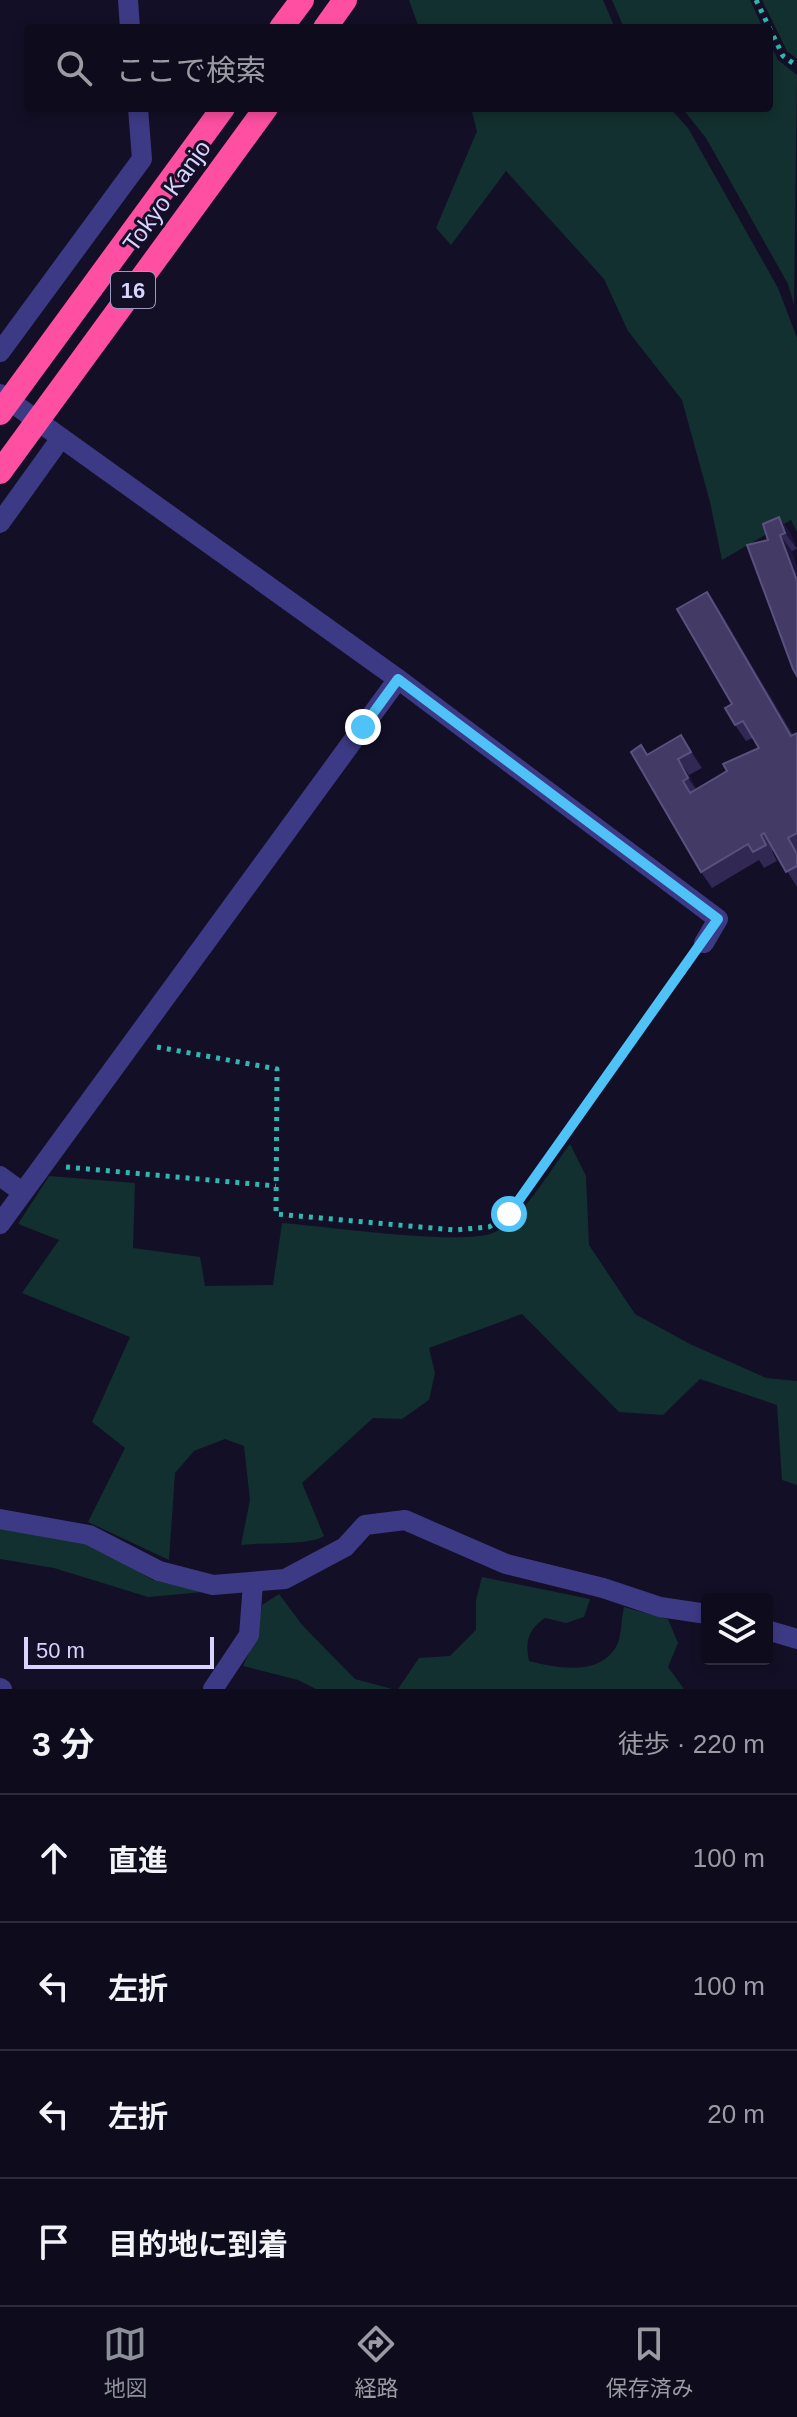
<!DOCTYPE html>
<html lang="ja">
<head>
<meta charset="utf-8">
<style>
  :root { --surface:#0e0b1c; --page:#171425; --text:#f1f3f6; --muted:#9b9ba3; --line:#2e2b3b; --accent:#8c9099 }
  body { margin:0; font-family:Arial,"Noto Sans JP",sans-serif; background:var(--page); color:var(--text) }
  .controls { position:absolute; right:24px; bottom:24px; display:grid; overflow:hidden; border-radius:8px; box-shadow:0 4px 12px #0003 }
  .controls button { width:72px; height:72px; display:grid; place-items:center; padding:0; border:0; border-bottom:2px solid var(--line); background:var(--surface); color:var(--text); font:40px sans-serif }
  .scale { position:absolute; left:24px; bottom:20px; width:190px; box-sizing:border-box; padding-left:8px; border:4px solid #d9d4ff; border-top:0; font-size:22px; line-height:28px; white-space:nowrap; color:#d9d4ff; -webkit-text-stroke:6px #130f26; paint-order:stroke }
  .stop { position:absolute; width:24px; height:24px; margin:-18px; border:6px solid #4fc3f7; border-radius:50%; background:#fff }
  .stop.end { background:#4fc3f7; border-color:#fff; box-shadow:0 2px 8px #0008 }
  .list { margin:0; padding:0; list-style:none }
  h2 { display:flex; justify-content:space-between; align-items:center; height:104px; margin:0; padding:0 32px; font-size:34px }
  h2 small { font-size:26px; font-weight:400; color:var(--muted) }
  .list li { display:grid; grid-template-columns:52px 1fr auto; gap:24px; align-items:center; box-sizing:border-box; height:128px; padding:0 32px; border-top:2px solid var(--line) }
  .list b { display:block; font-size:30px; white-space:nowrap }
  .list em { font-size:26px; font-style:normal; color:var(--muted) }
  .icon { flex:none; width:44px; height:44px; fill:none; stroke:currentColor; stroke-width:2; stroke-linecap:round; stroke-linejoin:round }
  .map { position:relative; flex:none; width:797px; height:1689px; overflow:hidden }
  .search { position:absolute; background:var(--surface); box-shadow:0 4px 12px #0003; left:24px; right:24px; top:24px; height:88px; display:flex; align-items:center; gap:20px; box-sizing:border-box; padding:0 28px; border-radius:8px; color:var(--muted); font-size:30px }
  .sheet { height:616px; background:var(--surface) }
  nav { display:flex; justify-content:space-around; align-items:center; box-sizing:border-box; height:112px; border-top:2px solid var(--line); background:var(--surface); font-size:22px; color:var(--muted) }
  nav a { display:grid; justify-items:center; gap:4px }
  nav .on { color:var(--accent) }
  .map>svg:first-child { display:block }
  .green { fill:#12302f }
  .lines { fill:none; stroke-linecap:round; stroke-linejoin:round }
  .path { stroke:#2fb8b0; stroke-width:5; stroke-dasharray:4 6; stroke-linecap:butt }
  .street { stroke:#3d3a85; stroke-width:20 }
  .highway { stroke:#ff4fa3; stroke-width:24 }
  .wall { fill:#312854 }
  .shaded-wall { fill:#1d163a }
  .building { fill:#433a66; stroke:#5a527e; stroke-width:2 }
  .route { stroke:#4fc3f7; stroke-width:10 }
  .labels { text-anchor:middle; stroke-width:6; stroke-linejoin:round; paint-order:stroke }
  .shield { fill:#130f26; stroke:#9e99be; stroke-width:2 }
  .shield-label { font-size:22px; font-weight:bold; fill:#d9d4ff }
  .street-label { font-size:24px; fill:#d9d4ff; stroke:#130f26 }
</style>
</head>
<body>
<div class="map">
<svg width="797" height="1689" viewBox="0 0 797 1689">
  <rect width="100%" height="100%" fill="#130f26"/>
  <g class="green">
    <path d="M409 0H603L615 28H419Z"/>
    <path d="M612 0H750L763 28H624Z"/>
    <path d="M762 0H797V59L787 51Z"/>
    <path d="M769 41 778 60 797 75 794 305 788 284 706 138 682 108H769Z"/>
    <path d="M471 108H670L688 128 778 288 797 338V532L791 520 722 560 710 502 682 400 628 331 604 279 506 171 451 245 436 228 477 131Z"/>
    <path d="M570 1144 586 1176 589 1245 635 1314 690 1344 766 1378 797 1381V1485L782 1480 777 1405 700 1379 663 1415 619 1412 522 1314 429 1348 435 1373 429 1400 402 1419 373 1418 302 1483 324 1536C308 1546 264 1542 241 1545L250 1500 244 1446 225 1439 194 1451 175 1473 169 1560 88 1522 125 1448 92 1422 130 1337 22 1293 59 1240 18 1224 49 1176 135 1183 133 1248 200 1257 205 1286 273 1285 282 1223C324 1226 461 1246 493 1233 521 1221 551 1169 570 1144Z"/>
    <path d="M0 1528 87 1542 153 1580 203 1592 148 1597 54 1568 0 1559Z"/>
    <path d="M482 1577 590 1599 584 1617 566 1623 545 1618C528 1630 525 1641 529 1661 557 1668 600 1677 617 1645 622 1635 621 1618 624 1607L668 1619 678 1643 668 1667 684 1689H398L419 1658 450 1656 476 1630V1600Z"/>
    <path d="M279 1594 303 1626 355 1679 392 1689H316L298 1680 243 1666 256 1638 262 1605Z"/>
  </g>
  <g class="lines">
    <g class="path">
      <path d="M756 0 783 56 797 66"/>
      <path d="M157 1047 277 1069 276 1214 454 1230 489 1227 509 1214 692 960"/>
      <path d="M66 1167 276 1186"/>
    </g>
    <g class="street">
      <path d="M128 0 130 28"/>
      <path d="M0 352 142 159 138 108"/>
      <path d="M0 394 398 679 718 919 704 943"/>
      <path d="M0 523 61 438"/>
      <path d="M0 1176 22 1192"/>
      <path d="M0 1224 398 679"/>
      <path d="M0 1519 89 1535 159 1571 213 1585 285 1579 345 1547 365 1525 405 1520 506 1564 603 1588 660 1607 707 1614"/>
      <path d="M767 1630 797 1639"/>
      <path d="M0 1688 2 1689"/>
      <path d="M213 1689 249 1635 253 1584"/>
    </g>
    <g class="highway">
      <path d="M281 28 302 0"/>
      <path d="M325 28 345 0"/>
      <path d="M0 413 223 108"/>
      <path d="M0 472 266 108"/>
    </g>
  </g>
  <g class="wall">
    <path d="M779 517 790 533 797 549 792 551 768 540Z"/>
    <path d="M707 592 718 608 793 735 797 733V887L774 850 772 851 777 861 764 868 759 860 712 888 701 872 641 745 648 754 681 735 702 768 689 775 696 789 727 771 759 748 753 738 746 741 735 725 732 704Z"/>
  </g>
  <g class="shaded-wall">
    <path d="M779 517 790 533 797 549 785 533Z"/>
    <path d="M780 535 792 551 797 566V581Z"/>
    <path d="M707 592 718 608 797 743 791 736Z"/>
    <path d="M681 735 692 751 702 768 691 752Z"/>
    <path d="M678 759 689 775 699 794 688 778Z"/>
  </g>
  <g class="building">
    <path d="M779 517 785 533 780 535 797 581V676L793 669 747 545 768 540 763 524Z"/>
    <path d="M707 592 791 736 797 733V833L788 838 797 854V866L786 872 764 833 761 835 766 845 753 852 748 844 701 872 631 752 641 745 647 755 681 735 691 752 678 759 688 778 683 781 690 793 727 771 723 764 759 748 743 721 735 725 725 708 732 704 677 609Z"/>
  </g>
  <g class="lines">
    <path class="route" d="M363 727 398 679 718 919 509 1214"/>
  </g>
  <g class="labels">
    <rect class="shield" x="111" y="272" width="44" height="36" rx="6"/>
    <g class="shield-label">
      <text x="133" y="298">16</text>
    </g>
    <g class="street-label">
      <text transform="translate(167 196) rotate(-54)" y="8">Tokyo Kanjo</text>
    </g>
  </g>
</svg>
<div class="controls">
<button><svg class="icon" aria-label="layers" viewBox="0 0 24 24"><path d="M12 4l9 5-9 5-9-5zM3 14l9 5 9-5"/></svg></button>
</div>
<div class="scale">50 m</div>
<div class="stop" style="left:509px;top:1214px"></div>
<div class="stop end" style="left:363px;top:727px"></div>
<div class="search"><svg class="icon" aria-label="search" viewBox="0 0 24 24"><circle cx="10" cy="10" r="6"/><path d="M15 15l6 6"/></svg>ここで検索</div>
</div>
<section class="sheet">
<h2>3 分<small>徒歩 · 220 m</small></h2>
<ul class="list">
<li><svg class="icon" aria-label="ahead" viewBox="0 0 24 24"><path d="M12 20V5M6 11l6-6 6 6"/></svg><div><b>直進</b></div><em>100 m</em></li>
<li><svg class="icon" aria-label="left" viewBox="0 0 24 24"><path d="M17 20v-9H6M10 6l-5 5 5 5"/></svg><div><b>左折</b></div><em>100 m</em></li>
<li><svg class="icon" aria-label="left" viewBox="0 0 24 24"><path d="M17 20v-9H6M10 6l-5 5 5 5"/></svg><div><b>左折</b></div><em>20 m</em></li>
<li><svg class="icon" aria-label="arrive" viewBox="0 0 24 24"><path d="M6 21V4h12l-3 4 3 4H6"/></svg><div><b>目的地に到着</b></div></li>
</ul>
</section>
<nav>
<a class="on"><svg class="icon" aria-label="map" viewBox="0 0 24 24"><path d="M3 6l6-2 6 2 6-2v14l-6 2-6-2-6 2zM9 4v14M15 6v14"/></svg>地図</a>
<a><svg class="icon" aria-label="directions" viewBox="0 0 24 24"><path d="M12 3l9 9-9 9-9-9zM9 14v-3h6M13 9l2 2-2 2"/></svg>経路</a>
<a><svg class="icon" aria-label="saved" viewBox="0 0 24 24"><path d="M7 4h10v16l-5-4-5 4z"/></svg>保存済み</a>
</nav>
</body>
</html>
